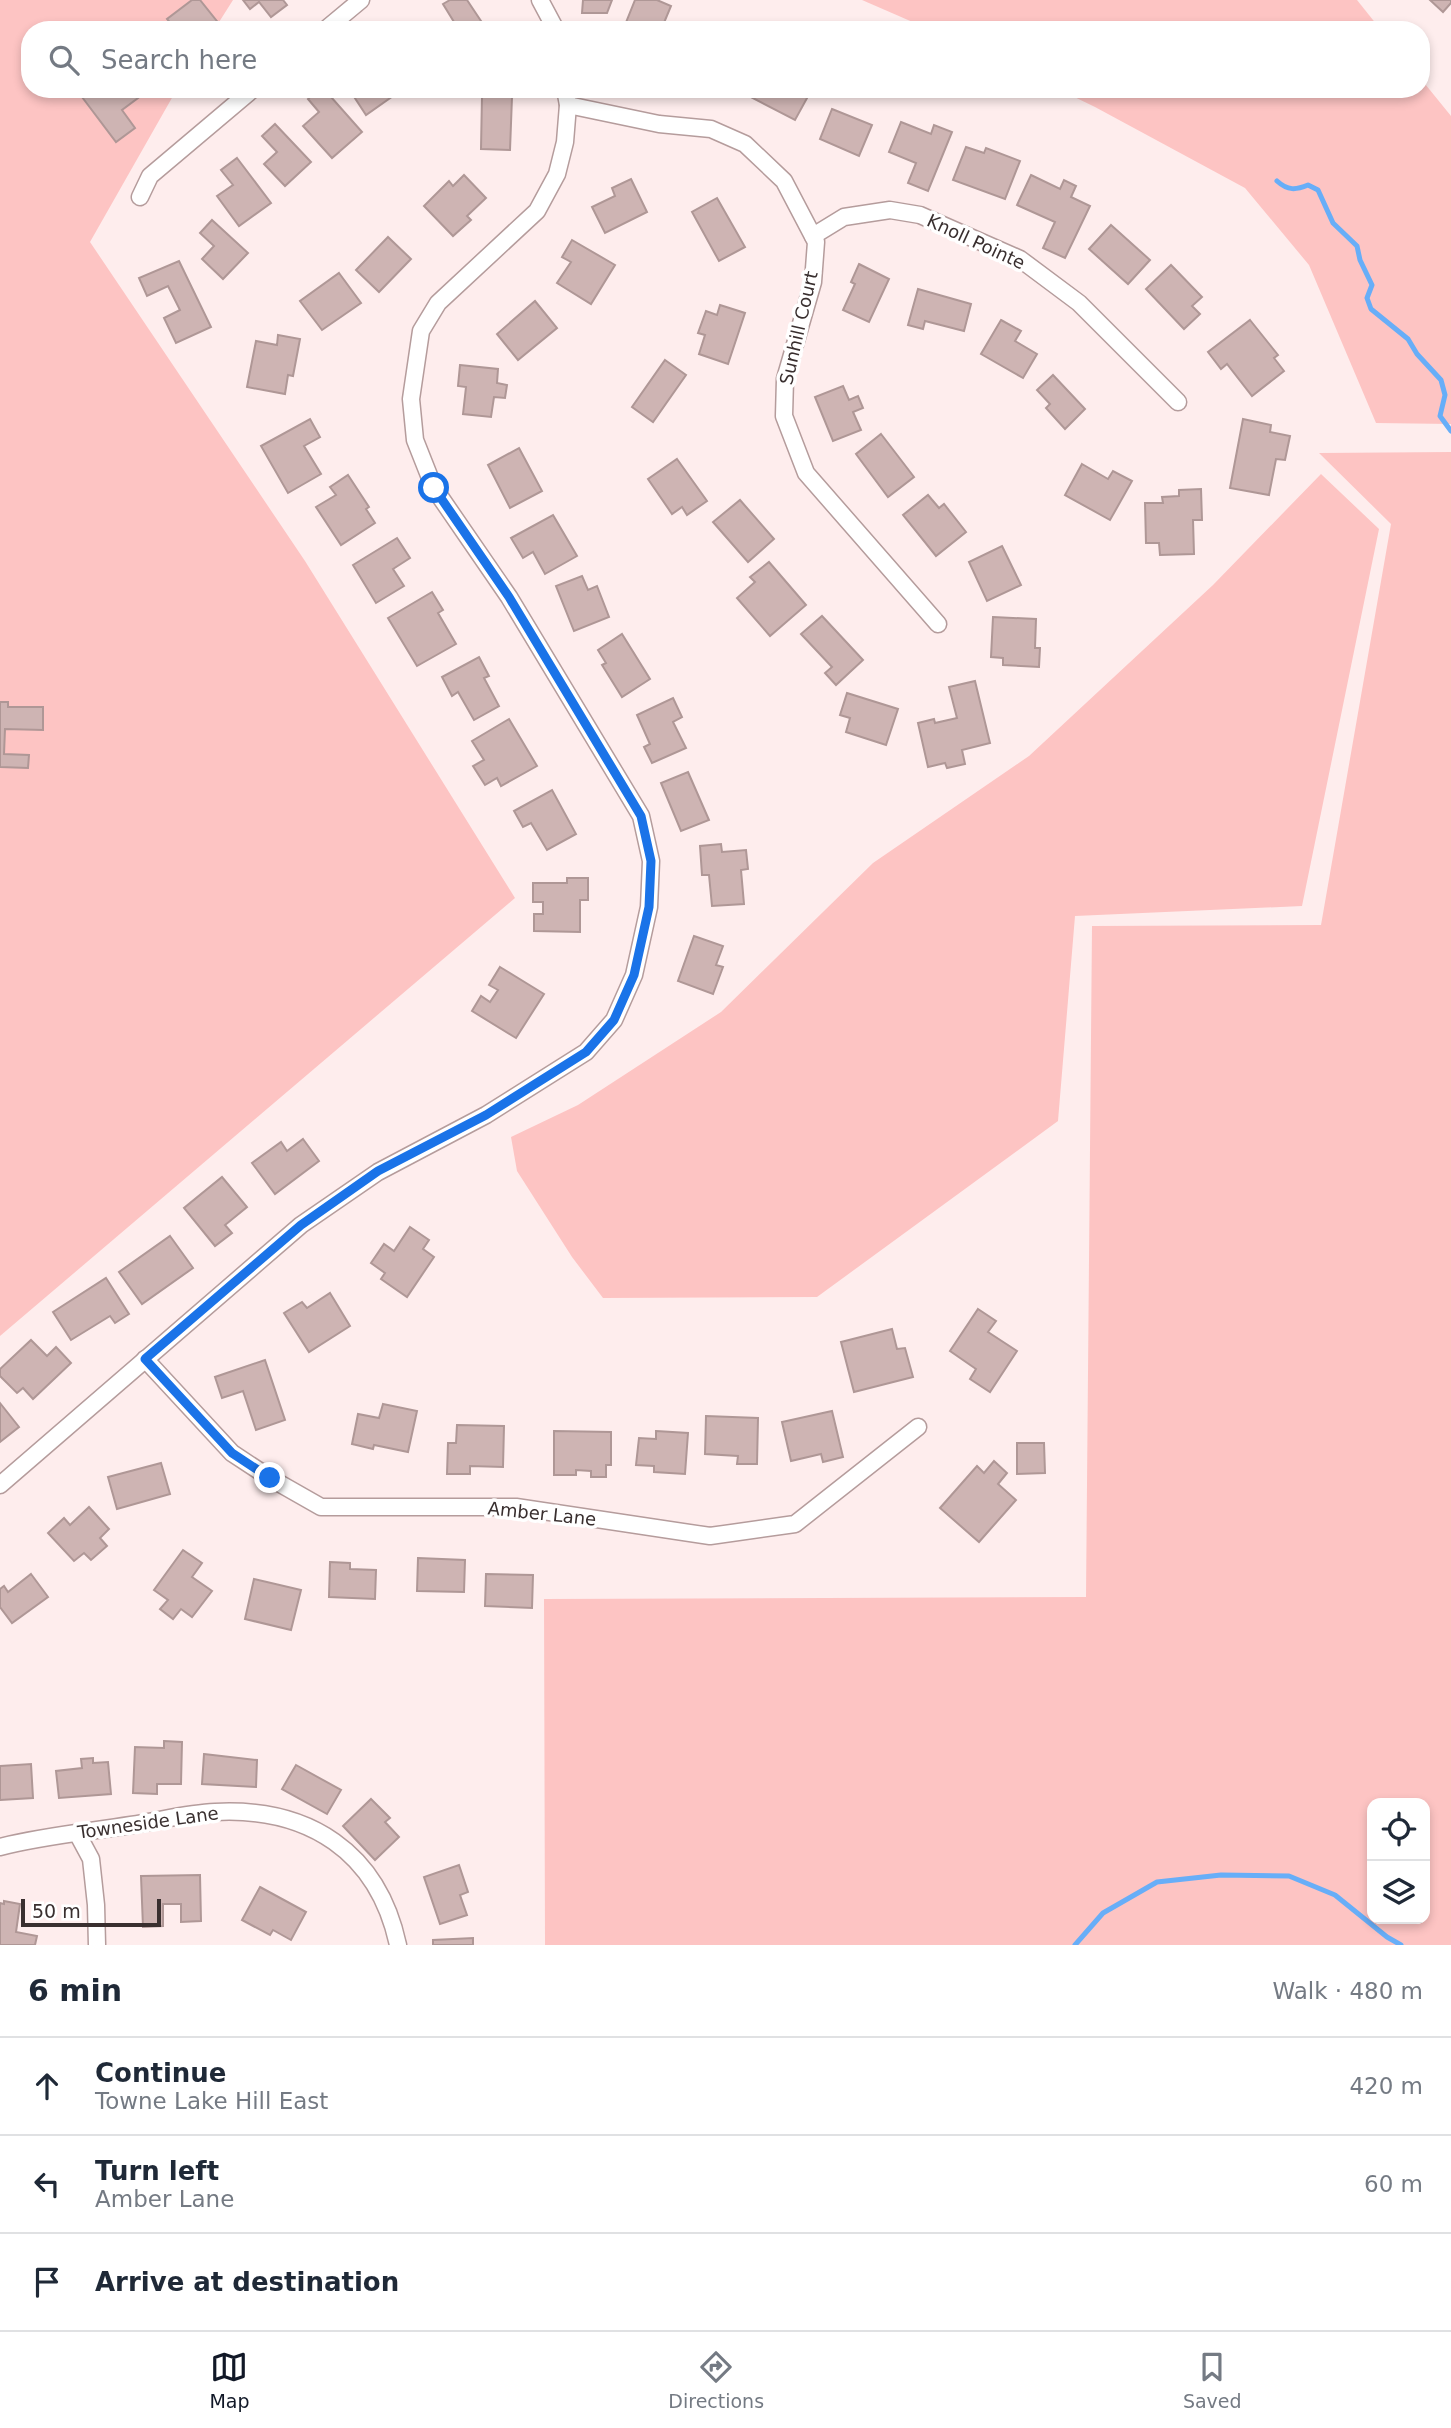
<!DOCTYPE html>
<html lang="en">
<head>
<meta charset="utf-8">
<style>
  :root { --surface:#fff; --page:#f2f2f3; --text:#1f2937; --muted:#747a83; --line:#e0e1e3; --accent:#111827 }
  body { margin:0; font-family:"DejaVu Sans",sans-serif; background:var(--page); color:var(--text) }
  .controls { position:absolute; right:21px; bottom:21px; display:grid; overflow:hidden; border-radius:14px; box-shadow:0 4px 10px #0003 }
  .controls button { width:63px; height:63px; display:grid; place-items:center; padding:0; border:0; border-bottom:2px solid var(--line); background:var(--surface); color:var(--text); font:35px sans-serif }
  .scale { position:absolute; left:21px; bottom:18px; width:140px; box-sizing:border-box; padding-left:7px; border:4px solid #392f2f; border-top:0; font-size:19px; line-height:24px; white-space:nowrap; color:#392f2f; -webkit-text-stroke:5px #fff; paint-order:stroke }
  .stop { position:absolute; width:21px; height:21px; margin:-16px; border:5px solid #1a73e8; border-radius:50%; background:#fff }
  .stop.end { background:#1a73e8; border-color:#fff; box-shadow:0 2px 7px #0008 }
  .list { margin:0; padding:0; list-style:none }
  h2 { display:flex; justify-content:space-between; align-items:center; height:91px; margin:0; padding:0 28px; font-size:30px }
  h2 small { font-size:23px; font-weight:400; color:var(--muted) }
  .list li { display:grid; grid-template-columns:46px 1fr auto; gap:21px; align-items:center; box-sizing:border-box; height:98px; padding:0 28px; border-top:2px solid var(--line) }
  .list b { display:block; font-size:26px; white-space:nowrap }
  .list p { margin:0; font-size:23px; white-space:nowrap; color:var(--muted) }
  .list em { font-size:23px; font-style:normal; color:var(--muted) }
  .icon { flex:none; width:38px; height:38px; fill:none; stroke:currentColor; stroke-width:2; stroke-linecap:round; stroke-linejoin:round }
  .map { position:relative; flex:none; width:1451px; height:1945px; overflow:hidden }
  .search { position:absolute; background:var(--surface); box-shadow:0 4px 10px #0003; left:21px; right:21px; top:21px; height:77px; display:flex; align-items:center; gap:18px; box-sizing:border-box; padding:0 24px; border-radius:28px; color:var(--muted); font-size:26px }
  .sheet { height:385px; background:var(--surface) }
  nav { display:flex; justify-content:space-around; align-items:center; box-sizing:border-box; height:98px; border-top:2px solid var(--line); background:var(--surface); font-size:19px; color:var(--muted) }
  nav a { display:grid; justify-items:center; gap:4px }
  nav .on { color:var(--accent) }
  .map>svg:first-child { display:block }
  .green { fill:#fdc4c3; fill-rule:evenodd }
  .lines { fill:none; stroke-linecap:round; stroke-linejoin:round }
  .stream { stroke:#67aef8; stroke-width:5 }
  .building { fill:#ceb4b3; stroke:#af9796; stroke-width:2 }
  .minor-casing { stroke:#b59c9c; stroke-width:19 }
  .minor { stroke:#fff; stroke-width:16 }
  .route { stroke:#1a73e8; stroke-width:9 }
  .labels { text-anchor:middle; stroke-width:7; stroke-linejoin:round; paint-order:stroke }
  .street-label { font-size:18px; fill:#392f2f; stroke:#fff }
</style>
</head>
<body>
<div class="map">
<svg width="1451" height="1945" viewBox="0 0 1451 1945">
  <rect width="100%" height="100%" fill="#feeded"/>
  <g class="green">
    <path d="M0 0H233L214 30H30V89H177L90 242 305 561 515 898 0 1336Z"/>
    <path d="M862 0H1357L1381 30H931Z"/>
    <path d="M1421 79 1451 116V424L1376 423 1309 265 1245 188 1095 107 1058 89H1421Z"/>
    <path d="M1451 452V1945H545L544 1599 1086 1597 1092 926 1321 925 1391 524 1319 453ZM1372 1803H1425V1919H1372Z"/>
    <path d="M1321 474 1379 529 1302 906 1075 916 1058 1121 817 1297 603 1298 572 1257 517 1171 511 1137 578 1105 721 1012 873 863 1029 756 1213 585Z"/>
  </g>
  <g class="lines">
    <g class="stream">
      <path d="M1277 181C1288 191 1296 190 1308 185L1318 190 1333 223 1357 246 1360 260 1372 285 1367 298 1371 309 1408 339 1417 354 1441 380 1445 395 1440 416 1451 431"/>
      <path d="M1075 1945 1103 1913 1157 1882 1221 1875 1289 1876 1335 1895 1387 1937 1401 1945"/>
    </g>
  </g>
  <g class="building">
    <path d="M192 0H200L224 30H176L167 19Z"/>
    <path d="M243 0H283L287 5 271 17 259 2 250 9Z"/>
    <path d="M450 0H467L487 30H442L454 22 443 4Z"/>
    <path d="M583 0H612L607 13H582Z"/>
    <path d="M635 0H657L671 6 661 30H623Z"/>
    <path d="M1430 0H1451V3L1443 12Z"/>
    <path d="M92 89H137L142 95 122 110 135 128 116 142 82 97Z"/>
    <path d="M319 89H324L362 132 332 158 303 126 319 112 308 99Z"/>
    <path d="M349 89H388L393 96 366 115Z"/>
    <path d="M753 89H812L795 120 749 96Z"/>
    <path d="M482 96 512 97 510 150 481 149Z"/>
    <path d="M832 109 872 125 859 156 820 139Z"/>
    <path d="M901 122 931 134 934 125 952 132 928 191 908 183 916 163 889 152Z"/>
    <path d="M275 124 311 162 285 186 264 164 277 152 262 136Z"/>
    <path d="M966 147 984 153 986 148 1020 161 1005 199 953 180Z"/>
    <path d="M237 158 271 203 239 226 217 196 233 185 221 170Z"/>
    <path d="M464 175 486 198 467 216 471 220 453 236 424 206 449 181 453 186Z"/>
    <path d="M1031 175 1060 189 1064 180 1076 186 1071 197 1090 206 1065 258 1043 248 1055 222 1017 205Z"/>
    <path d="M631 179 647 212 605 233 592 207 615 196 612 188Z"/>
    <path d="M717 198 745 247 719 261 692 212Z"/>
    <path d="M212 220 248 253 223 279 202 259 214 246 200 233Z"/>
    <path d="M1111 225 1150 260 1128 284 1089 249Z"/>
    <path d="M388 237 411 259 379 292 356 270Z"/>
    <path d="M572 240 615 265 591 304 557 283 571 262 562 257Z"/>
    <path d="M179 261 211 327 176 343 164 318 180 310 168 286 147 296 139 278Z"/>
    <path d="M859 264 889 279 869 322 843 310 855 284 851 282Z"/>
    <path d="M1171 265 1202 297 1192 306 1200 314 1184 329 1146 289Z"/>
    <path d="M339 273 361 303 322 330 300 301Z"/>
    <path d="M918 289 971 304 964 331 925 321 923 329 908 325Z"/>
    <path d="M535 301 557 328 518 360 497 334Z"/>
    <path d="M720 305 745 313 728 364 699 354 705 335 698 333 706 311 717 315Z"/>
    <path d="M1001 320 1021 331 1015 341 1037 354 1023 378 981 354Z"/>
    <path d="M1250 320 1278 355 1274 358 1284 371 1252 396 1227 364 1221 369 1208 352Z"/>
    <path d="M278 335 300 339 293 376 288 375 285 394 247 387 256 341 277 345Z"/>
    <path d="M665 360 686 375 653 422 632 407Z"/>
    <path d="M460 365 498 369 497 383 507 385 505 398 494 397 491 417 463 414 466 387 458 386Z"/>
    <path d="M1053 375 1085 409 1065 429 1046 408 1050 404 1037 390Z"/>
    <path d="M843 386 849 400 858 396 863 408 853 412 861 430 833 441 815 397Z"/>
    <path d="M310 419 320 437 304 446 321 474 288 493 261 446Z"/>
    <path d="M1243 419 1271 425 1270 432 1290 436 1285 460 1276 459 1269 495 1230 488Z"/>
    <path d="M881 434 914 477 888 497 856 454Z"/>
    <path d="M519 448 542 491 510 508 488 465Z"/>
    <path d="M677 459 707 501 687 515 682 507 672 514 648 479Z"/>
    <path d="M1082 464 1108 479 1113 471 1132 481 1110 520 1065 495Z"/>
    <path d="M348 475 369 507 366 509 375 523 341 545 316 507 336 495 330 487Z"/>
    <path d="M1201 489 1202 520H1193L1194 554 1160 555 1159 543H1146L1145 503H1163L1162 497 1179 496V490Z"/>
    <path d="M928 495 939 508 944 504 966 532 936 556 903 515Z"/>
    <path d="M740 500 774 539 748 562 713 522Z"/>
    <path d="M553 515 577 556 545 574 533 552 523 558 511 538Z"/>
    <path d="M397 538 410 558 393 569 404 586 376 603 353 565Z"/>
    <path d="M1002 546 1021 585 987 601 969 562Z"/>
    <path d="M769 562 806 605 770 636 737 598 755 582 750 577Z"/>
    <path d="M582 576 588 590 597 586 609 617 574 631 556 586Z"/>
    <path d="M432 592 443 610 438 613 456 644 417 666 388 618Z"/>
    <path d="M822 616 863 660 836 685 825 673 832 667 801 634Z"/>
    <path d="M993 617 1036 619 1035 648H1040L1039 667 1003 665V658L991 657Z"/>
    <path d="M622 634 650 679 622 697 602 665 606 663 598 650Z"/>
    <path d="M479 657 489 676 484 678 499 706 474 720 458 692 452 696 442 677Z"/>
    <path d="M975 681 990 743 962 750 965 764 947 768 945 763 928 767 918 723 934 719 935 723 957 718 949 687Z"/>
    <path d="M847 693 898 709 886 745 846 732 850 718 840 715Z"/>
    <path d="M673 698 682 717 673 722 686 748 652 763 644 747 650 744 637 715Z"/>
    <path d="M0 702H8V707H43V730L5 729 4 754 29 755 28 768 0 767Z"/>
    <path d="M509 719 537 766 501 786 497 778 485 785 473 766 484 760 472 741Z"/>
    <path d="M688 772 709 820 681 831 661 783Z"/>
    <path d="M552 790 576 834 547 850 531 823 523 827 514 811Z"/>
    <path d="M721 844 722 852 746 850 748 869 741 870 744 904 712 906 709 875H702L700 846Z"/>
    <path d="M567 878H588V900H580V932L534 931V914H543V902H533V883H567Z"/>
    <path d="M694 936 723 946 716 965 723 967 713 994 678 981Z"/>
    <path d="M500 967 544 994 516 1038 472 1011 481 996 490 1002 498 990 489 985Z"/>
    <path d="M303 1139 319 1161 275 1194 252 1163 281 1142 287 1151Z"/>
    <path d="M222 1177 247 1207 225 1225 232 1233 215 1246 184 1208Z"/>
    <path d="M410 1227 429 1240 423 1249 434 1257 407 1297 381 1279 385 1273 371 1263 384 1244 394 1251Z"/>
    <path d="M170 1236 193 1268 142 1304 119 1272Z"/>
    <path d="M106 1278 129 1314 115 1323 110 1316 71 1340 53 1312Z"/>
    <path d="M330 1293 350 1326 309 1352 284 1313 302 1302 307 1308Z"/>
    <path d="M978 1309 996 1321 988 1332 1017 1351 990 1392 970 1379 976 1369 950 1351Z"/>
    <path d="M892 1329 897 1349 905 1348 913 1377 854 1392 841 1342Z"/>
    <path d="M31 1340 47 1356 56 1347 71 1363 33 1399 23 1388 17 1393 0 1376V1369Z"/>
    <path d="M265 1360 285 1420 256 1430 243 1391 222 1398 215 1377Z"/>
    <path d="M0 1403 19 1427 0 1442Z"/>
    <path d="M383 1404 417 1411 408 1452 374 1445 373 1449 352 1444 358 1414 379 1418Z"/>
    <path d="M832 1411 843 1457 823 1462 821 1454 791 1461 782 1422Z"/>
    <path d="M706 1416 758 1418 757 1464H737L738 1456 705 1454Z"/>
    <path d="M457 1425 504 1426 503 1467 470 1466V1474H447L448 1443H456Z"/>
    <path d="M554 1431 611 1432V1465H606V1477H591V1471L576 1470V1475H554Z"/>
    <path d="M656 1431 688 1433 685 1474 654 1472V1466L636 1465 639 1438 656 1439Z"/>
    <path d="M1017 1443H1044L1045 1473 1017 1474Z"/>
    <path d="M994 1461 1007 1473 998 1484 1016 1500 979 1542 940 1508 977 1466 984 1473Z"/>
    <path d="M161 1463 170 1494 117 1509 108 1477Z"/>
    <path d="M89 1507 109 1529 100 1538 107 1546 91 1560 84 1553 74 1561 48 1533 64 1518 70 1525Z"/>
    <path d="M183 1550 202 1563 192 1577 212 1591 192 1617 181 1609 173 1619 160 1609 168 1600 154 1590Z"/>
    <path d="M418 1558 465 1560 464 1592 417 1591Z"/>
    <path d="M330 1562 350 1563V1569L376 1570 375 1599 329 1597Z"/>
    <path d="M31 1574 48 1597 12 1623 0 1607V1589L4 1586 8 1592Z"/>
    <path d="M486 1574 533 1575 532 1608 485 1606Z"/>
    <path d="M254 1579 301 1590 291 1630 245 1619Z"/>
    <path d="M164 1741 182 1742 181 1784H157V1794L133 1793 135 1747 164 1748Z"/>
    <path d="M204 1754 257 1760 256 1787 202 1784Z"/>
    <path d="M93 1758V1763L108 1762 111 1794 59 1798 56 1771 82 1768 81 1759Z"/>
    <path d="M31 1764 33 1798 0 1800V1766Z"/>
    <path d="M296 1765 341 1790 327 1814 282 1789Z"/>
    <path d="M371 1799 390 1818 385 1822 399 1837 375 1860 343 1826Z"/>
    <path d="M459 1865 468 1892 460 1895 467 1915 440 1924 424 1877Z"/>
    <path d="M200 1875 201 1921 181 1922V1904H163V1926L143 1927 141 1876Z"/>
    <path d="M260 1887 306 1912 291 1940 273 1930 270 1935 242 1920Z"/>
    <path d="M4 1901 20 1904 16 1932 37 1936 35 1945H0V1903L4 1904Z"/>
    <path d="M473 1938V1945H433V1940Z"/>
  </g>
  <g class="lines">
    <defs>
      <g id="minor">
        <path d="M540 0 556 30"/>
        <path d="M325 30 361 0"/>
        <path d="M568 105 659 124 711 129 745 144 784 181 816 242 813 282 785 379 784 416 806 473 938 624"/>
        <path d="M140 197 150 176 253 89"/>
        <path d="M813 236 844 217 890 210 920 215 1020 259 1079 303 1178 402"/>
        <path d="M145 1359 232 1453 270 1478 321 1507H516L710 1536 795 1524 918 1427"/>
        <path d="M0 1485 301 1225 378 1172 486 1115 586 1052 614 1020 634 975 649 907 651 861 641 816 509 597 434 488 415 440 411 399 421 331 438 303 537 211 557 174 565 142 568 105 565 89"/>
        <path d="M77 1833 91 1859 96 1905 97 1945"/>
        <path d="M0 1847C43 1836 87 1832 131 1825 159 1821 187 1813 215 1812 309 1807 378 1852 398 1945"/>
      </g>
    </defs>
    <use href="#minor" class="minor-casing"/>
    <use href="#minor" class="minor"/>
  </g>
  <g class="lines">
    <path class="route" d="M270 1478 232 1453 145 1359 301 1225 378 1171 486 1115 586 1052 614 1020 634 975 649 907 651 861 641 816 509 597 434 488"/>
  </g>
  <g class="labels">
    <g class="street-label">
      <text transform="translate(976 242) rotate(25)" y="6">Knoll Pointe</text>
      <text transform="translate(799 328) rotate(-77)" y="6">Sunhill Court</text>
      <text transform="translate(542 1514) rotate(6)" y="6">Amber Lane</text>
      <text transform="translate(148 1823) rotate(-8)" y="6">Towneside Lane</text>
    </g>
  </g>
</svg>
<div class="controls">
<button><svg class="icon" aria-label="locate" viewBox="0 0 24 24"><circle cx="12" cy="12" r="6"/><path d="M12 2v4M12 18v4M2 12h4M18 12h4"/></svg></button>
<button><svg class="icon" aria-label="layers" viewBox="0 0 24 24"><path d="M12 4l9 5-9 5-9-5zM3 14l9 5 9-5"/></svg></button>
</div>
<div class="scale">50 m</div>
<div class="stop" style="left:434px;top:488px"></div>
<div class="stop end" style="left:270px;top:1478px"></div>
<div class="search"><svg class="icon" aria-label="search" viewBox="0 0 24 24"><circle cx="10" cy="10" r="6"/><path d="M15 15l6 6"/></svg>Search here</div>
</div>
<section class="sheet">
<h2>6 min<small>Walk · 480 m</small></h2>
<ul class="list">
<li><svg class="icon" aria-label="ahead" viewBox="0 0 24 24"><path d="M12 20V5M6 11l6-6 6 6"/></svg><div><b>Continue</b><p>Towne Lake Hill East</p></div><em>420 m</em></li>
<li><svg class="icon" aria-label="left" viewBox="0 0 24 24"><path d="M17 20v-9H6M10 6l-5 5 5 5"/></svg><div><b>Turn left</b><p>Amber Lane</p></div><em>60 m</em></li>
<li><svg class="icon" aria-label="arrive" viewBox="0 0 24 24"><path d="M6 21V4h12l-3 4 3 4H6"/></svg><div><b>Arrive at destination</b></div></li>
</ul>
</section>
<nav>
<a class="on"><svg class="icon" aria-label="map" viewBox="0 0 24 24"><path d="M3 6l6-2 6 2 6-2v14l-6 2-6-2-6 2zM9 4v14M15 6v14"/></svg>Map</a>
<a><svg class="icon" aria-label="directions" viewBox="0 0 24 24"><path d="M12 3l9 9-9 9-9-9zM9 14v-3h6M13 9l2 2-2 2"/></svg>Directions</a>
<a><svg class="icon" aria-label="saved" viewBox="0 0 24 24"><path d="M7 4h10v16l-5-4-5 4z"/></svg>Saved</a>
</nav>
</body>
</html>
